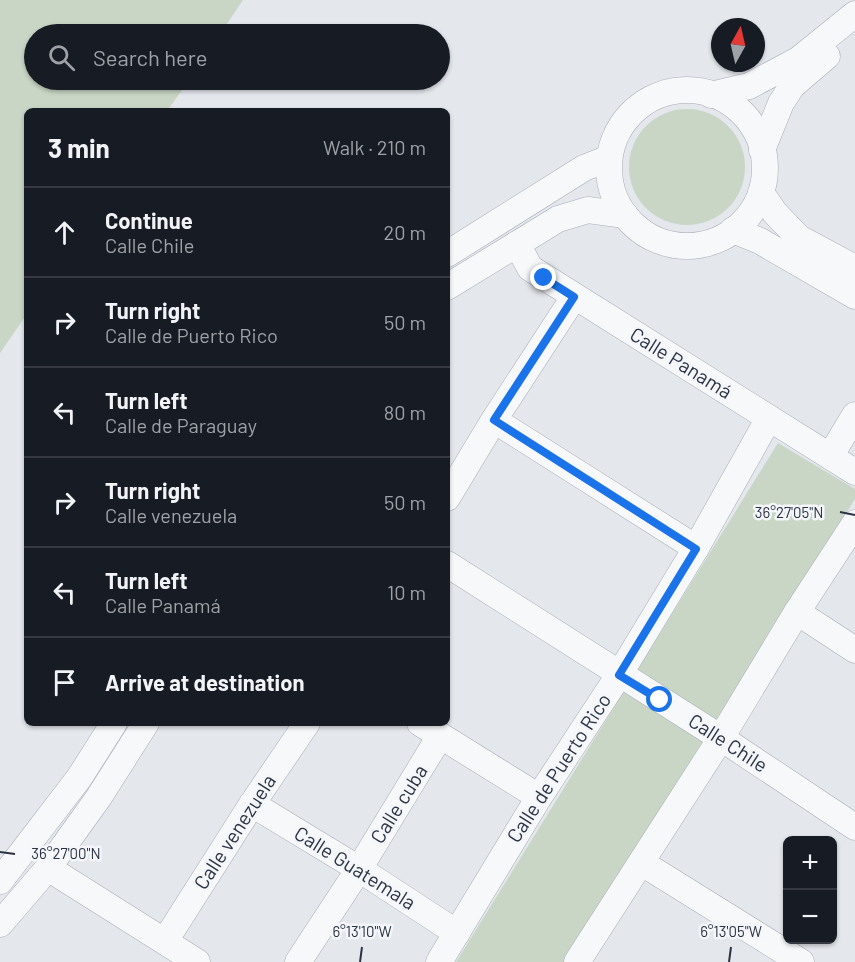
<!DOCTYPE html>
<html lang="en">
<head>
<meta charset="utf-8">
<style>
  :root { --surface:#171b24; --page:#242831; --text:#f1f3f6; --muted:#9ea1a6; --line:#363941 }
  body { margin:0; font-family:Barlow,sans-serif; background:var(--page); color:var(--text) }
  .controls { position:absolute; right:18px; bottom:18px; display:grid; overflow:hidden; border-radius:9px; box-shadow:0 2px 4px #0004 }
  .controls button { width:54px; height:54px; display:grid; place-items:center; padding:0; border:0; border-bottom:2px solid var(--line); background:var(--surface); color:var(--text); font:30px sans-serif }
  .compass { position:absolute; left:711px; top:18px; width:54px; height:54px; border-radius:50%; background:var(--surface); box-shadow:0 2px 4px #0004; rotate:8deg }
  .stop { position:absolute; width:18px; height:18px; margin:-14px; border:4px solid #1a73e8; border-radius:50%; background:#fff }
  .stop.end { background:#1a73e8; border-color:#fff; box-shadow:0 2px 6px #0008 }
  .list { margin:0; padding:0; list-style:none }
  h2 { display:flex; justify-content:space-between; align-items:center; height:78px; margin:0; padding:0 24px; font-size:26px }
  h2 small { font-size:20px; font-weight:400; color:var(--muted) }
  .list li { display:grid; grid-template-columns:39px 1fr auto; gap:18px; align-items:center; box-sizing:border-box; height:90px; padding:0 24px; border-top:2px solid var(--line) }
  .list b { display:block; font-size:22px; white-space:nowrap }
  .list p { margin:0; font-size:20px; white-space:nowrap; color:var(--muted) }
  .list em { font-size:20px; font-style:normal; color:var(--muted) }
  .icon { flex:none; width:33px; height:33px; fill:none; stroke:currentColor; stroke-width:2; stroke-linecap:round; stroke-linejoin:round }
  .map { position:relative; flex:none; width:855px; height:962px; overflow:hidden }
  .search { position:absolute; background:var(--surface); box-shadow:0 2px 4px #0004; left:24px; top:24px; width:426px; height:66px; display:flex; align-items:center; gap:15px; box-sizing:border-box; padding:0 21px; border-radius:33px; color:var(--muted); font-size:22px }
  .panel { position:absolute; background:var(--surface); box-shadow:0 2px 4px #0004; left:24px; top:108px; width:426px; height:618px; border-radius:9px }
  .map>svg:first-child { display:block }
  .green { fill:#c9d6c5 }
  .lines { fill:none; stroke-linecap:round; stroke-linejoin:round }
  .minor-casing { stroke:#a9aeb7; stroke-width:27 }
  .minor { stroke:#f7f8fa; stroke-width:26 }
  .route { stroke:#1a73e8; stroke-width:8 }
  .ticks { fill:none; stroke:#2b3445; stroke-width:2 }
  .labels { text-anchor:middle; stroke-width:5; stroke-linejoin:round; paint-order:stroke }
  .street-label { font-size:20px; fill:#2b3445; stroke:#f4f6f9 }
  .ticks-label { font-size:15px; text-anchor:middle; fill:#2b3445; stroke:#f4f6f9; stroke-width:5; stroke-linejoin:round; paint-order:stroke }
</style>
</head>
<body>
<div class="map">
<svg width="855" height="962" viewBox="0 0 855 962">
  <rect width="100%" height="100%" fill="#e4e7ec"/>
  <g class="green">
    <path d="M0 0H243L220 34H34V80H189L167 111H27V314L0 353Z"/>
    <circle cx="687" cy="167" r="58"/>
    <path d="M778 443 855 489V499L564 962H456Z"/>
  </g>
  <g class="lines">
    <defs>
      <g id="minor">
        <circle cx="687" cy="168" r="78"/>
        <path d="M711 95 749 86 798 60 855 14"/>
        <path d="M762 150 781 103 792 86 827 56"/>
        <path d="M761 193 775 213 799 238 855 268"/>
        <path d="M733 230 760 241 855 296"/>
        <path d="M517 244 530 268 855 472"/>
        <path d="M447 254 584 168 609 158"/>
        <path d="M447 287 558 219 588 210 625 215"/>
        <path d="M494 420 696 548"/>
        <path d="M831 455 855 415"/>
        <path d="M447 498 494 420 574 297"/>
        <path d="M447 564 721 738 855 827"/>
        <path d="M797 612 855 650"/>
        <path d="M420 723 539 797"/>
        <path d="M252 804 359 869 457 933"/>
        <path d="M642 863 801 962"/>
        <path d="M48 868 197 962"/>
        <path d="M0 881 79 778 114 723"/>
        <path d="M0 924 48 868 99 797 146 723"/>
        <path d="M165 941 252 804 307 723"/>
        <path d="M298 962 359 869 440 736"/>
        <path d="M439 962 539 797 619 675 696 548 769 418"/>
        <path d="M577 962 721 738 797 612 855 523"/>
      </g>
    </defs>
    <use href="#minor" class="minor-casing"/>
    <use href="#minor" class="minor"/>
  </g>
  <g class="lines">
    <path class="route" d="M544 278 574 297 494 420 696 549 619 675 660 700"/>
  </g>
  <path class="ticks" d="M840 512 855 515M0 852 15 854M360 962 362 947M729 962 731 947"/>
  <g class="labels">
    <g class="street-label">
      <text transform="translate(681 363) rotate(32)" y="7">Calle Panamá</text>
      <text transform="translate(728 743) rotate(33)" y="7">Calle Chile</text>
      <text transform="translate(559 768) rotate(-57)" y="7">Calle de Puerto Rico</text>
      <text transform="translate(399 804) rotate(-58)" y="7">Calle cuba</text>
      <text transform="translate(235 832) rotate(-57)" y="7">Calle venezuela</text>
      <text transform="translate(355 868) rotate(32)" y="7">Calle Guatemala</text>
    </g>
  </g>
  <g class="ticks-label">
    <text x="789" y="518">36°27'05"N</text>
    <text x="66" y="859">36°27'00"N</text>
    <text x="362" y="937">6°13'10"W</text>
    <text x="731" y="937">6°13'05"W</text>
  </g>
</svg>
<div class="controls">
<button>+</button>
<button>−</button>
</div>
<svg class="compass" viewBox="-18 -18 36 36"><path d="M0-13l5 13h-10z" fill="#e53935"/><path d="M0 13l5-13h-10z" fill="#9ea1a6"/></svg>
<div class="stop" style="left:660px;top:700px"></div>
<div class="stop end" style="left:544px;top:278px"></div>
<div class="search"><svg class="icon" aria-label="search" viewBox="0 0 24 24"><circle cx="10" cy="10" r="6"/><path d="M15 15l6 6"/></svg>Search here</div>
<section class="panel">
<h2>3 min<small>Walk · 210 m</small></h2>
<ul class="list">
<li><svg class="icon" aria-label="ahead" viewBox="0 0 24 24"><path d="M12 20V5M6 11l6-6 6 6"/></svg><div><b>Continue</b><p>Calle Chile</p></div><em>20 m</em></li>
<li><svg class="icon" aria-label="right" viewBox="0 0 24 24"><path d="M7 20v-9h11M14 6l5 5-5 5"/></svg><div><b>Turn right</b><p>Calle de Puerto Rico</p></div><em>50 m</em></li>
<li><svg class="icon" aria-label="left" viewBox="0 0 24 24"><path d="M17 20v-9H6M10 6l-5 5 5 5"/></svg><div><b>Turn left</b><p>Calle de Paraguay</p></div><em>80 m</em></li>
<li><svg class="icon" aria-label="right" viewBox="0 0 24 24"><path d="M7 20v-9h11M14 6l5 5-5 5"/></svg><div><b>Turn right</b><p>Calle venezuela</p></div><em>50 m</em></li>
<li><svg class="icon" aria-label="left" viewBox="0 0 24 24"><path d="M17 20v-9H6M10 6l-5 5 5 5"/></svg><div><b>Turn left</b><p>Calle Panamá</p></div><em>10 m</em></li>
<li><svg class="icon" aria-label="arrive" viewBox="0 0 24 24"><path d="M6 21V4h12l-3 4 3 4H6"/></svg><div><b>Arrive at destination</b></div></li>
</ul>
</section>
</div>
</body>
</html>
